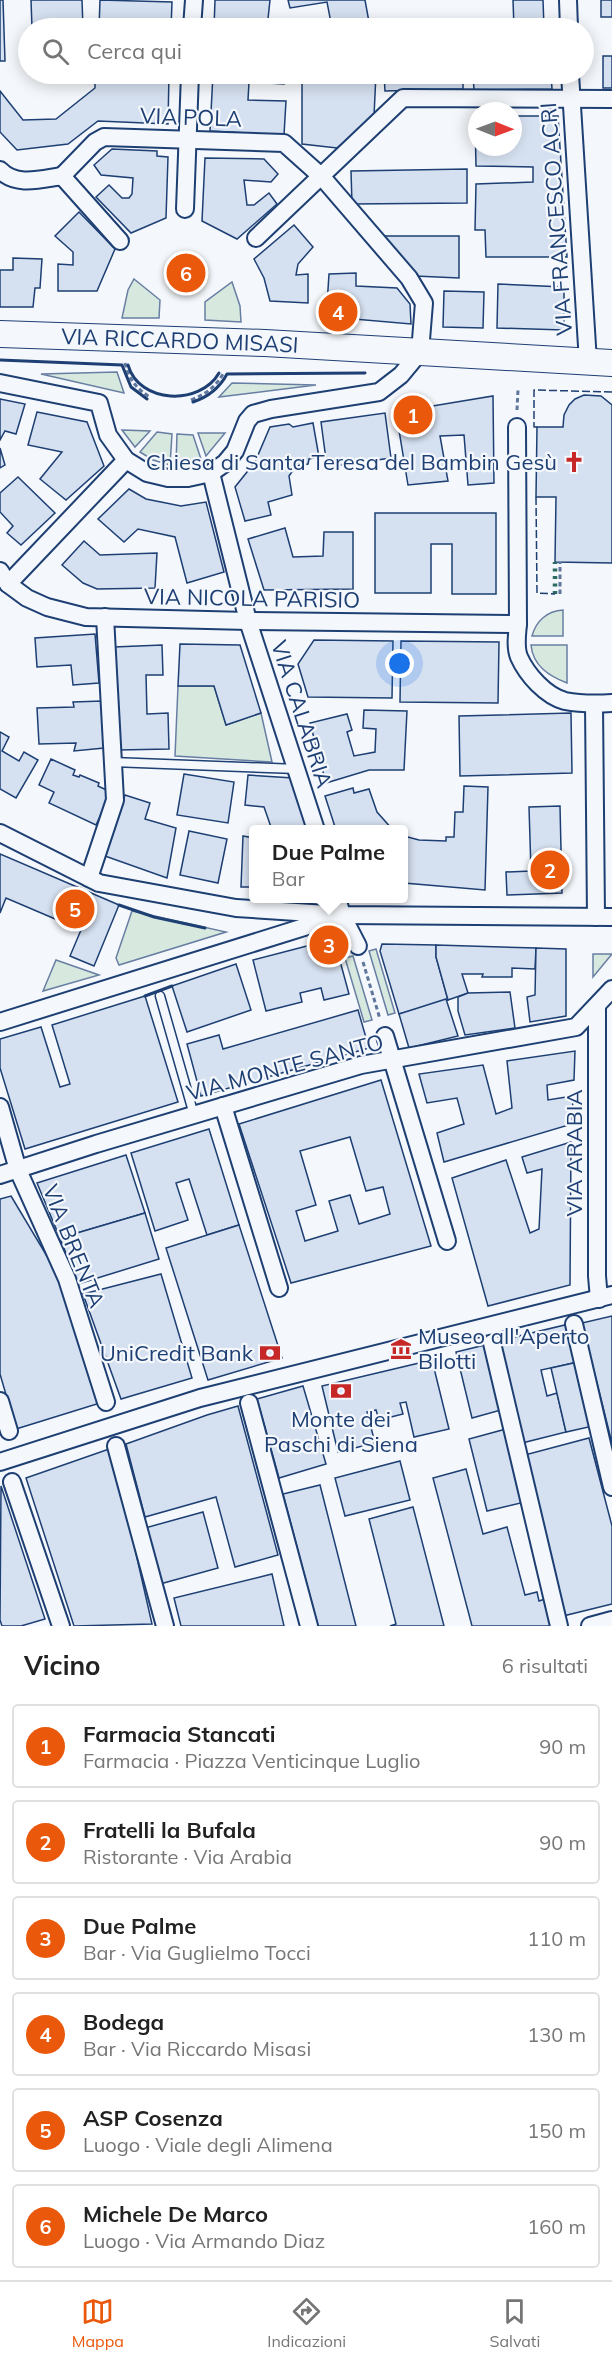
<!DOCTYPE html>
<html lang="it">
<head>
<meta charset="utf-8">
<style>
  :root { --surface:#fff; --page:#f2f2f2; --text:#222; --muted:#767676; --line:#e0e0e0; --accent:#ea580c }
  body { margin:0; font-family:Mulish,sans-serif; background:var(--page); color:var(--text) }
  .compass { position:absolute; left:468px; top:102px; width:54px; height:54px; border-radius:50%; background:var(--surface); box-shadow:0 3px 15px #0003; rotate:91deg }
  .you { position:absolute; left:400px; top:664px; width:21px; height:21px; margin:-15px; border:4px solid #fff; border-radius:50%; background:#1a73e8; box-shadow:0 0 0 9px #1a73e833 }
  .badge { display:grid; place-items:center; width:39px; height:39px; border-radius:50%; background:var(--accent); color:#fff; font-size:20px; font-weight:700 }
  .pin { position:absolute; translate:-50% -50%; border:3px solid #fff; box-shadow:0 2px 6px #0006 }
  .popup { position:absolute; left:249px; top:825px; width:159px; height:78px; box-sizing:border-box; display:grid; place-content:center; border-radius:6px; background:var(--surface); filter:drop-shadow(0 2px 4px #0005); font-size:20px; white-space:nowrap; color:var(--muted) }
  .popup b { font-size:22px; color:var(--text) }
  .popup::after { content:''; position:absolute; left:50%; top:100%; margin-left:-12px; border:12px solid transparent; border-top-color:var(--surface) }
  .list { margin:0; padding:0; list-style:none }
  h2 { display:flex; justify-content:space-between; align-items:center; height:78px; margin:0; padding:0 24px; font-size:26px }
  h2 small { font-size:20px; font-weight:400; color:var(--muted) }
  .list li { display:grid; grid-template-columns:39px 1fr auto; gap:18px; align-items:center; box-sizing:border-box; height:84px; margin:0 12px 12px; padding:0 12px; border:2px solid var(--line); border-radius:6px }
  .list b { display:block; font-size:22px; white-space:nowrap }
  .list p { margin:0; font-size:20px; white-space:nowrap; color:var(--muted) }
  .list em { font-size:20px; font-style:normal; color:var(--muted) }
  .icon { flex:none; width:33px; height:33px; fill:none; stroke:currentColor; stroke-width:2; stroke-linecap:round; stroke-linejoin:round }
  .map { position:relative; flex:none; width:612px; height:1626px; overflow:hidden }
  .search { position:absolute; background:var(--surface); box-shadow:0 3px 15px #0003; left:18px; right:18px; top:18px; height:66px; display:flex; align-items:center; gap:15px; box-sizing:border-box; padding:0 21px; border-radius:33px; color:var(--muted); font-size:22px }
  .sheet { height:654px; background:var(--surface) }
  nav { display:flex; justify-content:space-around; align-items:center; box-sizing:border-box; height:84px; border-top:2px solid var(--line); background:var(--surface); font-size:16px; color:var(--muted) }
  nav a { display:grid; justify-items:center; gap:3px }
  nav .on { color:var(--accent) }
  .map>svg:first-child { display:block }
  .green { fill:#d7e8df; stroke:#687fa3; stroke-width:1.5 }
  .building { fill:#d5e0f0; stroke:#1d3f73; stroke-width:1.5; fill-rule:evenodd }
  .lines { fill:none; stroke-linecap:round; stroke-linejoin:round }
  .lane-casing { stroke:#1d3f73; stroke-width:11 }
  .street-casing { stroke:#1d3f73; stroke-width:20 }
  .primary-casing { stroke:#1d3f73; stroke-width:28 }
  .path { stroke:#5e769c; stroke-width:3; stroke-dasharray:4.5 3; stroke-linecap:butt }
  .lane { stroke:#f4f7fb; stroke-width:8 }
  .street { stroke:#f4f7fb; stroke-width:16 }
  .primary { stroke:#f4f7fb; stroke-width:26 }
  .hedge { stroke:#2c6c60; stroke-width:4.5; stroke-dasharray:3 4.5; stroke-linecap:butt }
  .fence { stroke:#1d3f73; stroke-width:1.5; stroke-dasharray:8 3; stroke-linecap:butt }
  .wall { stroke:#1d3f73; stroke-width:3 }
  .labels { text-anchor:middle; stroke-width:4.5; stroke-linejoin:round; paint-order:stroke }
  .street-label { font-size:22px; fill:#1d3f73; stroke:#f4f7fb }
  .poi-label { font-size:22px; fill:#1d3f73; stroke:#f4f7fb; text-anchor:end }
</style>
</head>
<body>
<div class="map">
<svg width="612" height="1626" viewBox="0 0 612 1626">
  <rect width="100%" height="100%" fill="#f4f7fb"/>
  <g class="green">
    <path d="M134 279 160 300 159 318H122L128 290Z"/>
    <path d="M232 282 240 306 241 322 205 320V302Z"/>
    <path d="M117 372 124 393 41 374Z"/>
    <path d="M232 383 316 385 219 397Z"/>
    <path d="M122 430 150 431 135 447Z"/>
    <path d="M157 432 172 434 170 465 153 460 140 452Z"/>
    <path d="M198 433H225L206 456Z"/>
    <path d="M177 434 193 435 201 459 189 463 176 465Z"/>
    <path d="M563 610V636H532C536 621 547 611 563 610Z"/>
    <path d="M531 645H567V683C549 676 533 666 531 645Z"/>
    <path d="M178 686H214L226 725 261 713 272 762 175 756Z"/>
    <path d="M132 911 226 932 119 965 116 958Z"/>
    <path d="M376 949 395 1013 388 1015 369 951Z"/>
    <path d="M593 954H612L593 977Z"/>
    <path d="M353 956 372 1020 364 1022 345 958Z"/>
    <path d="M56 960 99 975 43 991Z"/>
  </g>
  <g class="building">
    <path d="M0 0H3L5 61H0Z"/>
    <path d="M31 0H82L83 28H32Z"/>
    <path d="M100 0 172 2 171 28H99Z"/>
    <path d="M215 0H270L267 28H214Z"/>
    <path d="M288 0H365L369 22 332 28 327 2 290 8Z"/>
    <path d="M513 0H543L544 28H514Z"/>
    <rect x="601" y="0" width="11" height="17"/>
    <rect x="603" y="56" width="9" height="32"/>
    <path d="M95 74H169L168 124 98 121 68 144 17 150 0 132V91L23 120 56 119 95 88Z"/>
    <path d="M213 74H285L284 84 249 82 248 100 286 101 284 135 210 131Z"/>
    <path d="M302 74H376L374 116 337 148 302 144Z"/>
    <path d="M384 74H463V89L385 91Z"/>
    <path d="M473 74H551L552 89 474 90Z"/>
    <path d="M513 116H558L567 257H486L485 230H475L476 184 533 182V167L476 166 475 117H477V147H513Z"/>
    <path d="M112 149 157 151V156L168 157 166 218 131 233 96 197 109 185 122 198H129L132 194 133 178 101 175 94 165Z"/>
    <path d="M205 158 264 159 278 174 271 182 244 180 247 205H254L269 193 277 204 237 239 202 221Z"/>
    <path d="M467 169V203L352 204 351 171Z"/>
    <path d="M79 212 115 249 97 291H58V264L73 265V252L55 236Z"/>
    <path d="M294 225 313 247 298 264 296 275 308 274V303L270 301 264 278 254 259Z"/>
    <path d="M381 236H459V278L415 276Z"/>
    <path d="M13 258 42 259 40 288H35L33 307H0V270H13Z"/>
    <path d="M356 273V286L397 288 410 304 411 324 354 319 353 321 333 322V304L327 305 329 274Z"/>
    <path d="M498 284 564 287V330L497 328Z"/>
    <path d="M444 291 484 292 483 328 443 327Z"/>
    <path d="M584 395 601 396 612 405V563L555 562 556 497H536L537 427H563L564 415 569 405 575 399Z"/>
    <path d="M493 396 494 483 468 485 464 435 440 436 448 481 408 485 396 412Z"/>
    <path d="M0 399 25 404 16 434 5 431 0 440Z"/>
    <path d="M37 412 87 422 104 466 66 500 40 479 62 452 28 445Z"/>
    <path d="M385 413 391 458 327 467 321 422Z"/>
    <path d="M313 423 319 457 309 459 308 464 296 466 289 476 292 495 268 502 271 515 245 521 235 487 255 462 270 427 289 424 293 427Z"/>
    <path d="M0 448 5 465 0 468Z"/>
    <path d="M18 477 55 513 21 545 7 533 13 526 0 512V493Z"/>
    <path d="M129 489 146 499 181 506 206 502 224 572 187 583 175 537 138 529 124 542 98 519Z"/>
    <path d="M375 513H496V594H452V544H431V593H375Z"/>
    <path d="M285 528 293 557 323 556 324 532H353V589L264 590 248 539Z"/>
    <path d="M84 541 100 555 157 553 155 588 97 589 83 583 62 565Z"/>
    <path d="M95 634 99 683 73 685 71 665 37 667 35 638Z"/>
    <path d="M314 640 393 641 392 698 308 697 298 664Z"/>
    <path d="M401 641 499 642 498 703 400 702Z"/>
    <path d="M180 644 240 645 261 713 226 725 214 686H178Z"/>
    <path d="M162 645 163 675H146L147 714 168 713 169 749 118 750 114 647Z"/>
    <path d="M102 701 104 748 74 751 76 743 39 744 37 708 74 707 73 702Z"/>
    <path d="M364 710 407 711 404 770H369L326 783 310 723 347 714 352 730 347 732 354 756 375 752 376 729 363 728Z"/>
    <path d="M571 713 572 773 460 776 459 716Z"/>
    <path d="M0 732 9 737 2 751 19 761 24 752 38 760 16 798 0 789Z"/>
    <path d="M51 759 75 770 73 775 79 777 80 775 99 783 98 786 111 792 96 825 49 803 54 792 39 785Z"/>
    <path d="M184 774 234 782 228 823 177 815Z"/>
    <path d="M248 775 293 778 308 830H272L264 807 245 805Z"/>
    <path d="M464 786 488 787 485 890 404 883V836L419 840 446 841V837H454L455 812H463Z"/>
    <path d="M353 788 354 793 369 789 377 812 393 830H336L325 796Z"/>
    <path d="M125 795 150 803 145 819 176 828 167 878 105 856Z"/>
    <path d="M560 806 562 893 507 895 506 872 531 871 529 807Z"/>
    <path d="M189 831 227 839 218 883 180 875Z"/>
    <path d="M243 836 254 838V887H241Z"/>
    <path d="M0 854 119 905 94 966 70 956 81 930 6 898 0 913Z"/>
    <path d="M334 939 349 994 324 1000 321 988 300 993 302 1002 266 1011 253 960Z"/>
    <path d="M382 944 436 945V957L448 1000 399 1014 380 951Z"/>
    <path d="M436 945 536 948 535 969 512 968V977H482L483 974H462L468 993 448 1000 436 957Z"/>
    <path d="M536 948 566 949V1016L530 1022 527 997 535 995Z"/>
    <path d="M236 964 251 1010 187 1032 172 986Z"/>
    <path d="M510 992 515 1028 465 1035 458 1011V997L468 993Z"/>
    <path d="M145 996 178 1102 25 1149 0 1068V1039L41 1027 60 1087 70 1084 52 1025Z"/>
    <path d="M446 999 458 1036 409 1048 399 1014Z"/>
    <path d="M358 1010 369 1048 201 1096 187 1044 219 1035 223 1049Z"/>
    <path d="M575 1051 574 1080 547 1085 548 1100 573 1096 572 1124 444 1162 437 1133 464 1124 457 1098 427 1103 419 1074 483 1065 496 1114 512 1108 507 1061Z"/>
    <path d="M381 1080 431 1246 291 1283 239 1124ZM350 1137 366 1191 383 1187 390 1214 359 1224 350 1195 329 1201 338 1231 305 1241 296 1211 316 1205 300 1151Z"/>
    <path d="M209 1129 239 1225 207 1235 189 1179 176 1183 188 1220 155 1231 131 1153Z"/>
    <path d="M571 1142 570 1285 488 1306 452 1178 506 1160 530 1233 539 1229 542 1169 527 1173 522 1157Z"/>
    <path d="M126 1155 145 1213 60 1238 37 1183Z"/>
    <path d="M11 1196 57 1273 100 1403 16 1429 0 1374V1199Z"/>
    <path d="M145 1213 159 1259 78 1284 60 1238Z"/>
    <path d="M239 1225 282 1358 208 1380 166 1248Z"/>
    <path d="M161 1274 192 1378 121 1399 83 1294Z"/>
    <path d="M612 1316V1443L582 1323Z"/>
    <path d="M569 1324 578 1362 541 1370 547 1396 557 1393 566 1432 522 1443 498 1341Z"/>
    <path d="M485 1345 501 1410 472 1418 456 1352Z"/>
    <path d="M432 1360 449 1429 414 1437 406 1402 400 1403 403 1414 379 1420 376 1410 367 1412 375 1443 338 1452 322 1386Z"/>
    <path d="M578 1362 593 1426 566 1432 551 1368Z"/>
    <path d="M303 1386 326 1464 279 1478 257 1399Z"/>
    <path d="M238 1406 278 1555 235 1567 216 1497 145 1517 126 1444 207 1415Z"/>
    <path d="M506 1429 525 1502 487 1511 469 1439Z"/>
    <path d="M589 1438 612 1526V1604L563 1616 521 1456Z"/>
    <path d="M112 1448 152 1624 74 1626 26 1478Z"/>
    <path d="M400 1461 410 1500 345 1516 335 1478Z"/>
    <path d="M466 1469 483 1534 507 1527 525 1595 537 1592 539 1601 545 1599 552 1626H472L433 1478Z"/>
    <path d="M320 1485 356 1626H318L283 1494Z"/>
    <path d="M1 1486 45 1619 21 1626H2L0 1620Z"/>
    <path d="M413 1507 444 1626H390L396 1624 369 1519Z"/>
    <path d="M203 1512 218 1568 160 1584 145 1528Z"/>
    <path d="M272 1574 284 1626H181L174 1598Z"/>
  </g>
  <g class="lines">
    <defs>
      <g id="lane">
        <path d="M112 762 297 769"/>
        <path d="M160 996 194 1115"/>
      </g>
      <g id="street">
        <path d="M568 0 569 28"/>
        <path d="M192 28 194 0"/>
        <path d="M570 74 588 362"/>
        <path d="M0 170C16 187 41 179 62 176"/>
        <path d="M62 176 120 241"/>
        <path d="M185 209 190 74"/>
        <path d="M256 238 403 98 612 99"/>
        <path d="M0 383 99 403 108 435 126 460 147 473 168 478H188L211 473 225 463 235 451 247 421 253 414 271 409 379 392 401 375 420 352 424 303 409 278 322 177 284 143 104 137 95 142 62 176"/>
        <path d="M517 427 518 624C517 635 515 647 519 657 527 675 546 696 565 701 580 704 597 704 612 703"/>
        <path d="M211 473 248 621 316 830"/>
        <path d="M0 571 8 584 27 598 47 607 86 617 248 621 518 624"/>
        <path d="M8 584 126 460"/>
        <path d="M594 704 596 917"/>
        <path d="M0 833 99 883 236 908 342 915 612 917"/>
        <path d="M89 878 115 800 105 617"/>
        <path d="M337 898 342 915 358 946"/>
        <path d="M597 1007V1276L599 1299"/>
        <path d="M0 1022 333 918"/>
        <path d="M385 1036 447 1241"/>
        <path d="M223 1106 279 1288"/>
        <path d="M0 1107 18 1170 67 1279 106 1402"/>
        <path d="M0 1175 96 1144 361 1065 576 1027 612 989"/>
        <path d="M574 1324 612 1487"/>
        <path d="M492 1343 559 1626"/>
        <path d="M0 1401 9 1431"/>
        <path d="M249 1403 309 1626"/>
        <path d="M116 1446 165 1626"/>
        <path d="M0 1462 200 1398 612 1295"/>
        <path d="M12 1482 61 1626"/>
        <path d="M590 1626 612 1620"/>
      </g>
      <g id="primary">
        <path id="s1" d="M0 334 265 343 612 363"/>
      </g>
    </defs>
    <use href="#lane" class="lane-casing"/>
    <use href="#street" class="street-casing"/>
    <use href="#primary" class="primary-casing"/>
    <g class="path">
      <path d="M125 363C129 380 136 388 151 398"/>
      <path d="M191 400C206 394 216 387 224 372"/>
      <path d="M517 410 518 390"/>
      <path d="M560 594V562"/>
      <path d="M363 962 380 1019"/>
    </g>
    <use href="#lane" class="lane"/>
    <use href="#street" class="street"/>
    <use href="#primary" class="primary"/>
    <path class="hedge" d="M555 594V562"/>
    <g class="fence">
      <path d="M537 427H534V390L612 392"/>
      <path d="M536 497 537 593 555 594"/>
    </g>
    <g class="wall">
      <path d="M0 360 122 365 131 387 147 399"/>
      <path d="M128 365C139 404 200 406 219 373"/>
      <path d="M193 402C208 397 219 389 227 374L365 373"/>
      <path d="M119 905 154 917 205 928"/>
      <path d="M145 996 172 986"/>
    </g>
  </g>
  <defs>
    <symbol id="church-bare" viewBox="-9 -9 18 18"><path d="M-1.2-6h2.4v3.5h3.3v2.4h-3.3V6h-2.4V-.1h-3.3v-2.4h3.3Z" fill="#c62828" stroke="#f4f7fb" stroke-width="2.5" paint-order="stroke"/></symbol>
    <symbol id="museum-bare" viewBox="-9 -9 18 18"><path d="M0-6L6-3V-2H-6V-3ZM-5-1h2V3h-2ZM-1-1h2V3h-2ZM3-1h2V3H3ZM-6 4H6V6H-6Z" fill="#c62828" stroke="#f4f7fb" stroke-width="2.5" paint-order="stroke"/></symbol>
    <symbol id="bank-bare" viewBox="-9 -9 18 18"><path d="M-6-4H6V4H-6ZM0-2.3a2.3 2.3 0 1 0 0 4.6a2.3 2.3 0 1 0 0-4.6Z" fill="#c62828" stroke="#f4f7fb" stroke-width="2.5" paint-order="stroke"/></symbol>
  </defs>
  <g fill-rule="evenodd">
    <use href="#church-bare" x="559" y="447" width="30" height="30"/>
    <use href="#museum-bare" x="386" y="1334" width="30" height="30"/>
    <use href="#bank-bare" x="255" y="1338" width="30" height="30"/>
    <use href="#bank-bare" x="326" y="1376" width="30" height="30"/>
  </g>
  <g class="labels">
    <g class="street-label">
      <text transform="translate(191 117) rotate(2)" y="8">VIA POLA</text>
      <text transform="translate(556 219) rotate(-94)" y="8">VIA FRANCESCO ACRI</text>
      <text dy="8" stroke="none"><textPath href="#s1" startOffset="180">VIA RICCARDO MISASI</textPath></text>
      <text transform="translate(252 598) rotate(1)" y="8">VIA NICOLA PARISIO</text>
      <text transform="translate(302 714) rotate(72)" y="8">VIA CALABRIA</text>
      <text transform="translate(285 1067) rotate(-15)" y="8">VIA MONTE SANTO</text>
      <text transform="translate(574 1153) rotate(-90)" y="8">VIA ARABIA</text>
      <text transform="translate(74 1246) rotate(68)" y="8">VIA BRENTA</text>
    </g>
    <g class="poi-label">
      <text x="557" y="470">Chiesa di Santa Teresa del Bambin Gesù</text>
      <text x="418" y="1344" text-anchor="start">Museo all'Aperto<tspan x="418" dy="25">Bilotti</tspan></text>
      <text x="253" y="1361">UniCredit Bank</text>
      <text x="341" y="1427" text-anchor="middle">Monte dei<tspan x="341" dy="25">Paschi di Siena</tspan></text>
    </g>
  </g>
</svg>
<svg class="compass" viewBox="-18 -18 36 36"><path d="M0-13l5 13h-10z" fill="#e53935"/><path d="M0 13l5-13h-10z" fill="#767676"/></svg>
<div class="you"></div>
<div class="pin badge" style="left:413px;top:415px">1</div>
<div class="pin badge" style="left:550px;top:870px">2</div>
<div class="pin badge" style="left:329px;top:945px">3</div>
<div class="popup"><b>Due Palme</b>Bar</div>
<div class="pin badge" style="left:338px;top:312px">4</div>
<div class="pin badge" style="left:75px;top:909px">5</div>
<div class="pin badge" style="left:186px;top:273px">6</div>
<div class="search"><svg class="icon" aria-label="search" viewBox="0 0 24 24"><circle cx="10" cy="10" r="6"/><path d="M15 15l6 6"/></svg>Cerca qui</div>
</div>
<section class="sheet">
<h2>Vicino<small>6 risultati</small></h2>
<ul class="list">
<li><span class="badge">1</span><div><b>Farmacia Stancati</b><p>Farmacia · Piazza Venticinque Luglio</p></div><em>90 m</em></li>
<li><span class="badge">2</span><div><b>Fratelli la Bufala</b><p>Ristorante · Via Arabia</p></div><em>90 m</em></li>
<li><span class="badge">3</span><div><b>Due Palme</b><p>Bar · Via Guglielmo Tocci</p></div><em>110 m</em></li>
<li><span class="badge">4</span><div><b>Bodega</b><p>Bar · Via Riccardo Misasi</p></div><em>130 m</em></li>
<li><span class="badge">5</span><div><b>ASP Cosenza</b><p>Luogo · Viale degli Alimena</p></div><em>150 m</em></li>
<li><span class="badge">6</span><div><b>Michele De Marco</b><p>Luogo · Via Armando Diaz</p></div><em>160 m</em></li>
</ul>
</section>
<nav>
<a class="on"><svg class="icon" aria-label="map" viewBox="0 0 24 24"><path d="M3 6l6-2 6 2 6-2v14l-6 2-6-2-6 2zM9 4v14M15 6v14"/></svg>Mappa</a>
<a><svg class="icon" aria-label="directions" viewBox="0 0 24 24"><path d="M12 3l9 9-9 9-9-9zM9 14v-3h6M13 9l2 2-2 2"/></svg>Indicazioni</a>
<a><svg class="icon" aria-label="saved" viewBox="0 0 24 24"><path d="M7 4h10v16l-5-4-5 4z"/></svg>Salvati</a>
</nav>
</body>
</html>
